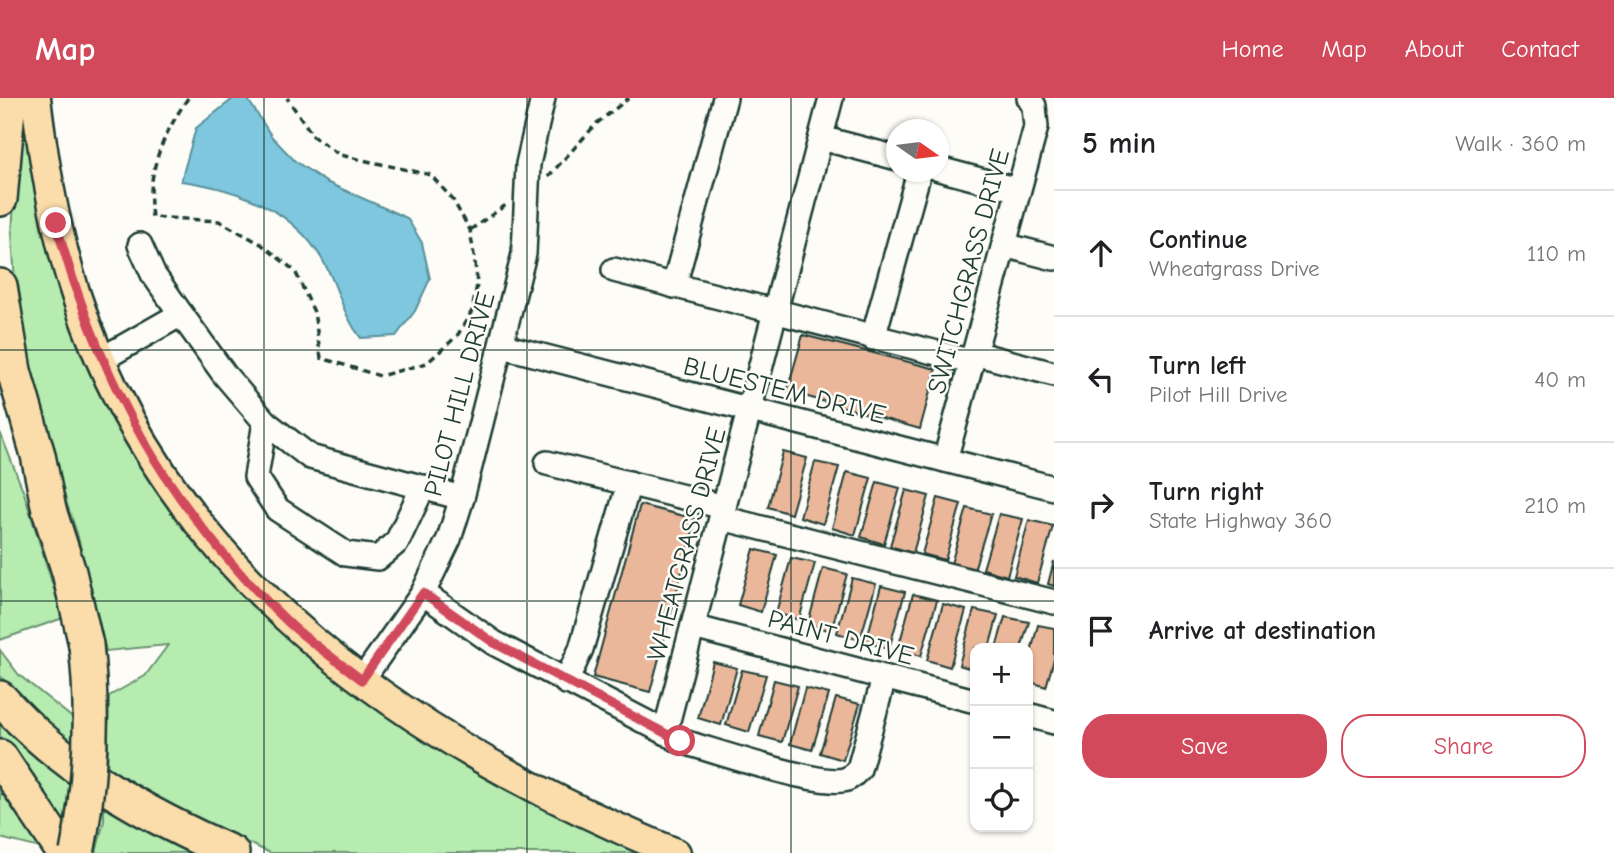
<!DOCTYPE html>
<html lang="en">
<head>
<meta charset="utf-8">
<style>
  :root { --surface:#fff; --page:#f2f2f2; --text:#202124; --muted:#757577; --line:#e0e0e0; --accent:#d1495b }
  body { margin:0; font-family:"Comic Neue",sans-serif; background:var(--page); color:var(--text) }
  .controls { position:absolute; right:21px; bottom:21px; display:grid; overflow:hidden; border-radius:14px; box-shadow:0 2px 5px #0004 }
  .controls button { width:63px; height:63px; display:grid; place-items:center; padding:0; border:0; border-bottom:2px solid var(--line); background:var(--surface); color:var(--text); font:35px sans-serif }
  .compass { position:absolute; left:886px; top:21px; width:63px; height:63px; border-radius:50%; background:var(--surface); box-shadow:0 2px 5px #0004; rotate:104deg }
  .stop { position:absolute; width:21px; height:21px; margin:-16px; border:5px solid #d1495b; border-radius:50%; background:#fff }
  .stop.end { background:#d1495b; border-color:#fff; box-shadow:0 2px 7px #0008 }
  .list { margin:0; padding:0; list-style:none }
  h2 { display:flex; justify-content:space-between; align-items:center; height:91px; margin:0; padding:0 28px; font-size:30px }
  h2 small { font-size:23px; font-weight:400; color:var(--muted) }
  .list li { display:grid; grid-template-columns:46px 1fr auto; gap:21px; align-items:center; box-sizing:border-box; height:126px; padding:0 28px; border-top:2px solid var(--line) }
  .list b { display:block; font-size:26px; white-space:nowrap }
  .list p { margin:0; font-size:23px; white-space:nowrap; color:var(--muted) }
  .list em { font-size:23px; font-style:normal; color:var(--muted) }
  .actions { display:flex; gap:14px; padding:21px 28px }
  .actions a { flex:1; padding:16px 0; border:2px solid var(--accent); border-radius:28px; text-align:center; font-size:24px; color:var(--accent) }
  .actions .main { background:var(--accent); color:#fff }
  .icon { flex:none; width:38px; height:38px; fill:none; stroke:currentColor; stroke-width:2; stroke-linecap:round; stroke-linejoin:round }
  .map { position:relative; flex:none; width:1054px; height:755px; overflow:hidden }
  header { display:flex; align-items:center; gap:42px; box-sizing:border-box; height:98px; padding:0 35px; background:var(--accent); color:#fff }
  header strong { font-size:33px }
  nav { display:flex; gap:38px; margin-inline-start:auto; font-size:24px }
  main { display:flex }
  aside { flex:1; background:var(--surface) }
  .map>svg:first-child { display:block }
  .green { fill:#b6ecaf; stroke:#6a9472; stroke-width:2 }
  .water { fill:#7ec7de; stroke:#58909a; stroke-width:2 }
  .building { fill:#eab79b; stroke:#1f3d34; stroke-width:2 }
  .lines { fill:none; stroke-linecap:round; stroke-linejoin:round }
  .minor-casing { stroke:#1f3d34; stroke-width:28 }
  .major-casing { stroke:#1f3d34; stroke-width:33 }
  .highway-casing { stroke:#1f3d34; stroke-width:38 }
  .path { stroke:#1f3d34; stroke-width:3.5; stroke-dasharray:7 5; stroke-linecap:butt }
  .minor { stroke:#fdfcf7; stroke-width:23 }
  .major { stroke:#fbdcab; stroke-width:28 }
  .highway { stroke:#fbdcab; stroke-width:33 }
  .highway-bridge-casing { stroke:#1f3d34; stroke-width:38; stroke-linecap:butt }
  .highway-bridge { stroke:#fbdcab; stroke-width:33 }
  .route { stroke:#d1495b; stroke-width:9 }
  .grid { fill:none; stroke:#1f3d34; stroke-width:2; stroke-opacity:0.55 }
  .labels { text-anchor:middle; stroke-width:5; stroke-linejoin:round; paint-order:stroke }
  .street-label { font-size:26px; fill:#1f3d34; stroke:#fdfcf7 }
</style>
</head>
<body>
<header>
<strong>Map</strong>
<nav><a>Home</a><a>Map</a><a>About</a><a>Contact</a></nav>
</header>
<main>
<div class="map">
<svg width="1054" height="755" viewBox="0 0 1054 755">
  <rect width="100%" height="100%" fill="#fdfcf7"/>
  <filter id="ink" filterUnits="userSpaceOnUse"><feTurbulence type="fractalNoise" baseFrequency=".0143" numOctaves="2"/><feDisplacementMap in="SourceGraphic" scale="14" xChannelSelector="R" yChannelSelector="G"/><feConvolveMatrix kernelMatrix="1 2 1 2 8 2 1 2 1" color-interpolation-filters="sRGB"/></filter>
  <g filter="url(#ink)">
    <g class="green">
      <path d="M27 22 105 295 294 544 649 755H270L107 680 109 598 145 578 168 547 106 553 77 435 44 340 16 204 12 135 19 23Z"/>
      <path d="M0 334 24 395 63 520 0 542Z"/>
      <path d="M0 552 19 577 75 622 74 646 40 619 0 578Z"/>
      <path d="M0 616 73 675 66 728 34 677 0 638Z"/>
      <path d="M0 694 6 701 40 750 0 740Z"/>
      <path d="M104 701 211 755H96L104 723Z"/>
    </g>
    <path class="water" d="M234 0H247L272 39 295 63 326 84 407 120 422 145 430 181 415 213 396 238 361 240C344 219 340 196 328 172 300 114 241 91 181 83L196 30Z"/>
    <g class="building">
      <path d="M803 237 936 271 920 331 787 293Z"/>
      <path d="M783 354 807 360 791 416 768 409Z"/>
      <path d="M815 364 839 369 823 426 800 419Z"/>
      <path d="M847 374 871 380 855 437 832 430Z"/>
      <path d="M877 384 900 390 884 446 861 439Z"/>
      <path d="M906 392 929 398 913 455 890 448Z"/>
      <path d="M938 400 961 406 945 462 922 456Z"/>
      <path d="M640 407 696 421 650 594 593 579Z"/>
      <path d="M967 410 991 416 974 472 951 466Z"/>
      <path d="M999 416 1023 421 1007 478 983 471Z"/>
      <path d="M1029 422 1053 428 1037 485 1014 478Z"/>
      <path d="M754 451 777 457 761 514 738 507Z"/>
      <path d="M791 460 815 465 799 522 776 515Z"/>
      <path d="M1054 463V488L1048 486Z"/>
      <path d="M823 470 847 476 831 533 808 526Z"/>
      <path d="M852 480 876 486 860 542 837 535Z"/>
      <path d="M881 488 905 494 889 551 866 544Z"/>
      <path d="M913 496 937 502 921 558 898 551Z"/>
      <path d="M943 506 966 512 950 569 927 562Z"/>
      <path d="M974 512 998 517 989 550H975V572L959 567Z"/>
      <path d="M1005 519 1029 524 1021 550H996Z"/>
      <path d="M1038 527 1054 530V561L1046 589 1028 583V565Z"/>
      <path d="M713 564 737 570 721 627 698 620Z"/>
      <path d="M742 572 766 577 749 634 726 627Z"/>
      <path d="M774 582 798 588 782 644 759 638Z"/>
      <path d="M805 590 829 596 812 652 790 646Z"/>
      <path d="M836 600 860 606 843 662 820 655Z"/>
    </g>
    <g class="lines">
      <defs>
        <g id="minor">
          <path d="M821 40 897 60"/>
          <path d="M939 71 1018 92"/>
          <path d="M140 147 153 176 181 216"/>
          <path d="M1004 147 1054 160"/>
          <path d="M614 172 972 264"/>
          <path d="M674 188 725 0"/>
          <path d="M873 240 919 74"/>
          <path d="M503 248 1054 390"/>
          <path d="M974 255 1054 276"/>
          <path d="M102 261 181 216 224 276 265 324 310 359 462 400"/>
          <path d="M265 324 256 379 277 411 346 456 378 460 397 444 423 389"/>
          <path d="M945 362 1036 29 1034 8 1029 0"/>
          <path d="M547 365 724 409"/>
          <path d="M722 420 1054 504"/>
          <path d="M423 495 494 545 665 634 831 0"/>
          <path d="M693 529 975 603"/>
          <path d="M362 582 423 495 449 441 462 400 524 156 528 66 543 0"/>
          <path d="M566 584 581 551 629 385"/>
          <path d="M1028 617 1054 624"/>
          <path d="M665 634 680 643C710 651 824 691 847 681 851 680 856 674 859 671L884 580"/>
        </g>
        <path id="major" d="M36 0C44 67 55 133 76 197 168 481 413 647 676 755"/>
        <g id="highway">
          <path d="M0 101 9 0"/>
          <path d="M0 188 14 273 38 357 49 412 69 474 86 547"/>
          <path d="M0 600C63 671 146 717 232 755"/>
          <path d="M0 659 64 755"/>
        </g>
      </defs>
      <use href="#minor" class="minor-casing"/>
      <use href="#major" class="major-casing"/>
      <use href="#highway" class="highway-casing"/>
      <g class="path">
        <path d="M188 0C163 37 146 73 152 119L219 123 261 146 295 173 314 214 321 260 380 278 427 265 457 238 472 213 477 187 475 164 470 132 453 102 431 77 340 57 314 39 287 0"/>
        <path d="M548 79 597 25 629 0"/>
        <path d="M470 132 506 107"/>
      </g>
      <use href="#minor" class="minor"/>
      <use href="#major" class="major"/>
      <use href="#highway" class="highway"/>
      <defs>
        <path id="highway-bridge" d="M77 755C91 685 94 618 86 547"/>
      </defs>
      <use href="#highway-bridge" class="highway-bridge-casing"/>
      <use href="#highway-bridge" class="highway-bridge"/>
    </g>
  </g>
  <g class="lines" filter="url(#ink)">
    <path class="route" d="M56 125C101 287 167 410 290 526 312 546 338 563 362 582L423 495 494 545 680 643"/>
  </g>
  <path class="grid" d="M264 0V755M527 0V755M791 0V755M0 252H1054M0 503H1054"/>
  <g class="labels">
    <g class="street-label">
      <text transform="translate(968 173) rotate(-75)" y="9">SWITCHGRASS DRIVE</text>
      <text transform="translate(785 292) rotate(14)" y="9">BLUESTEM DRIVE</text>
      <text transform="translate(459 296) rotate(-75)" y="9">PILOT HILL DRIVE</text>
      <text transform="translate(686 446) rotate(-75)" y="9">WHEATGRASS DRIVE</text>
      <text transform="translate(841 539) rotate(15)" y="9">PAINT DRIVE</text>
    </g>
  </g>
</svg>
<div class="controls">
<button>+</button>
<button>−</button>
<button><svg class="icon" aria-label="locate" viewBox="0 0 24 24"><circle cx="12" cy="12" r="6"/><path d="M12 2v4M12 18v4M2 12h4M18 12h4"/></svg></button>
</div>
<svg class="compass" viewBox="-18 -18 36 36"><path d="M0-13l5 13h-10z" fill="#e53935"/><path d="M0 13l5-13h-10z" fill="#757577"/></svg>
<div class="stop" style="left:680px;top:643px"></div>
<div class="stop end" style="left:56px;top:125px"></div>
</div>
<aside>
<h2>5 min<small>Walk · 360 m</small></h2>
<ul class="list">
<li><svg class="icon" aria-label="ahead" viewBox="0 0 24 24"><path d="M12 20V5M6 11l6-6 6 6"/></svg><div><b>Continue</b><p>Wheatgrass Drive</p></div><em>110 m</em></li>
<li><svg class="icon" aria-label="left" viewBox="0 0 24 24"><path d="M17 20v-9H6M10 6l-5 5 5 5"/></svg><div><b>Turn left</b><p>Pilot Hill Drive</p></div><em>40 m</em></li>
<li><svg class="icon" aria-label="right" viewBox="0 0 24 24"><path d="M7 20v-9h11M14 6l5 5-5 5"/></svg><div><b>Turn right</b><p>State Highway 360</p></div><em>210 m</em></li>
<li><svg class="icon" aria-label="arrive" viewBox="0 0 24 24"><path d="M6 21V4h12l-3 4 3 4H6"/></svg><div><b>Arrive at destination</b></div></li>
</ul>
<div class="actions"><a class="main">Save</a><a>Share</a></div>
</aside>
</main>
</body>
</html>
